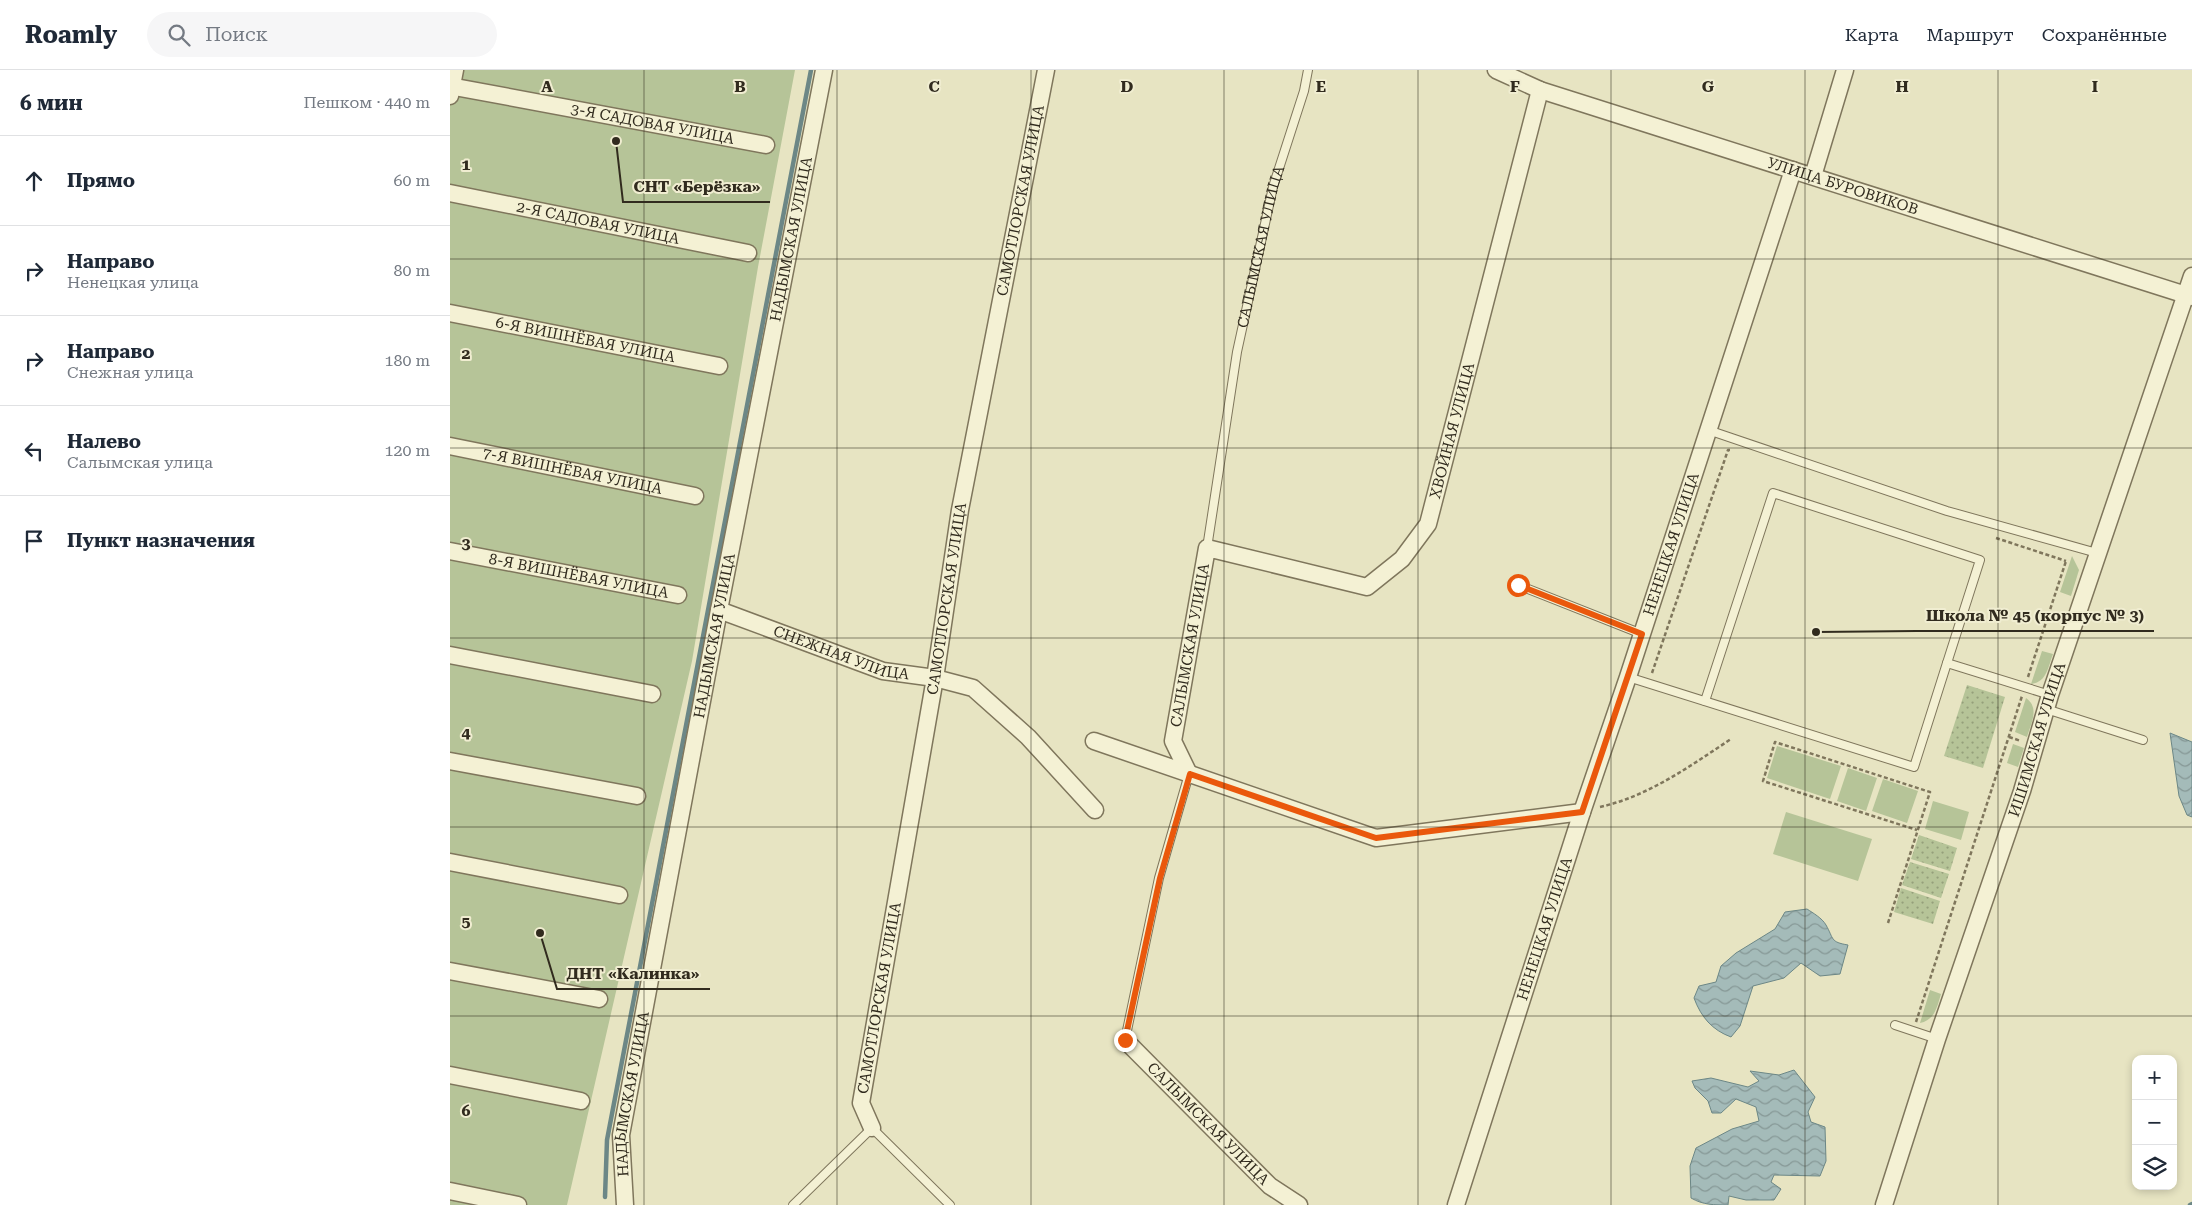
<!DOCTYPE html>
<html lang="ru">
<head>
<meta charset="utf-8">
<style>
  :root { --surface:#fff; --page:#f6f6f7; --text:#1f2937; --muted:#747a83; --line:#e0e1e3 }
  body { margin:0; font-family:"Roboto Serif",serif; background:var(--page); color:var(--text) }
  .controls { position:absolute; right:15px; bottom:15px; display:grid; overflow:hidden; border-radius:10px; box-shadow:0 2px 8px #0003 }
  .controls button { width:45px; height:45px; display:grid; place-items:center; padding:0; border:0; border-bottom:1px solid var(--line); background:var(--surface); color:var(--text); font:25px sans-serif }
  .stop { position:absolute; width:15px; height:15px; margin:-11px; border:4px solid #ea580c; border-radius:50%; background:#fff }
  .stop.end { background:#ea580c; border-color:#fff; box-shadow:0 1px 5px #0008 }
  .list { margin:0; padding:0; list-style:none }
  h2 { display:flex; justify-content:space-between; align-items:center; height:65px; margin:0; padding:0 20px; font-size:21px }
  h2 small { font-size:16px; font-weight:400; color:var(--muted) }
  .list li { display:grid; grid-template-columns:32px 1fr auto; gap:15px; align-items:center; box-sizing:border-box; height:90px; padding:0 20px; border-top:1px solid var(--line) }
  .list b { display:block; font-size:19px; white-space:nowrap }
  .list p { margin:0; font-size:16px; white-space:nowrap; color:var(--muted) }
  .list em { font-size:16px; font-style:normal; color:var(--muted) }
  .icon { flex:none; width:28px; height:28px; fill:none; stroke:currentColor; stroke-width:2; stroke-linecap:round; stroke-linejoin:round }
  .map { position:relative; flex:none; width:1742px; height:1135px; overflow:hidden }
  header { display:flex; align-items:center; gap:30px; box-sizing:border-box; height:70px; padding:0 25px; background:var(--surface); border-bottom:1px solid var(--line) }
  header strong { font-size:24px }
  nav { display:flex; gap:28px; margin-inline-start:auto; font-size:18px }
  .search { width:350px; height:45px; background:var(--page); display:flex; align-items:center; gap:12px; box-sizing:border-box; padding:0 18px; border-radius:28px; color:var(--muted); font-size:19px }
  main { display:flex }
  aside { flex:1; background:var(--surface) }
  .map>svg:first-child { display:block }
  .green { fill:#b6c498 }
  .park { fill:url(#park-dots) }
  .water { fill:url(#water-waves); stroke:#6c8786 }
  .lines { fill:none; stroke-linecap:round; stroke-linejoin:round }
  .stream { stroke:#6c8786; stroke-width:4.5 }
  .service-casing { stroke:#7f765c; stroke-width:10 }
  .minor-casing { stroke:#7f765c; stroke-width:19 }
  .path { stroke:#7f765c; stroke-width:2.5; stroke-dasharray:4 2.5; stroke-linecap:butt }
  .service { stroke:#f4f1d4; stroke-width:8 }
  .minor { stroke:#f4f1d4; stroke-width:16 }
  .route { stroke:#ea580c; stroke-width:6 }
  .grid { fill:none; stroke:#312b1e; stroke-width:1; stroke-opacity:0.55 }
  .labels { text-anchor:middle; stroke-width:4; stroke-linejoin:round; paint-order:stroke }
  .street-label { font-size:15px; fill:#312b1e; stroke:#f0edd1 }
  .grid-label { font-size:16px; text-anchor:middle; font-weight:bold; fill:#312b1e; stroke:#f0edd1; stroke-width:4; stroke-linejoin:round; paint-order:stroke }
  .leader { fill:none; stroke:#312b1e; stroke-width:2 }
  .callout-dot { fill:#312b1e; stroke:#f0edd1; stroke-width:2 }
  .callout-label { font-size:16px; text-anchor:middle; font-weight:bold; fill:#312b1e; stroke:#f0edd1; stroke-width:4; stroke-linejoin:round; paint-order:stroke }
</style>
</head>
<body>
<header>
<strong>Roamly</strong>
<div class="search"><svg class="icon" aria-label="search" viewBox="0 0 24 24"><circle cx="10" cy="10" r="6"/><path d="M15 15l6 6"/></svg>Поиск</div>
<nav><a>Карта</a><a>Маршрут</a><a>Сохранённые</a></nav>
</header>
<main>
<aside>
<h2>6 мин<small>Пешком · 440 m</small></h2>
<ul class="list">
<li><svg class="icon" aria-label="ahead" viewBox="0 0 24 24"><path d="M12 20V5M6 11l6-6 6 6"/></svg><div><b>Прямо</b></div><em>60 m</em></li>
<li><svg class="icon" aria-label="right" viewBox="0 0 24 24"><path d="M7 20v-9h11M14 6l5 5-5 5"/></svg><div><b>Направо</b><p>Ненецкая улица</p></div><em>80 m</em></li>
<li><svg class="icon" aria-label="right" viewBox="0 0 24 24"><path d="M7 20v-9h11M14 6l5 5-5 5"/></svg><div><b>Направо</b><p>Снежная улица</p></div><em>180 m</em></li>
<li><svg class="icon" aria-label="left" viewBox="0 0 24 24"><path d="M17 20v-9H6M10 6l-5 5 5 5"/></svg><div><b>Налево</b><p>Салымская улица</p></div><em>120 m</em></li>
<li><svg class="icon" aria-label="arrive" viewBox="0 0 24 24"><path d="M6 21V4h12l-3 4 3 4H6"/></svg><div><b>Пункт назначения</b></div></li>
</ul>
</aside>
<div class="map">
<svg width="1742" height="1135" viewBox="0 0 1742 1135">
  <defs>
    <pattern id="park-dots" width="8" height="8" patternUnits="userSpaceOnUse" patternTransform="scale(1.25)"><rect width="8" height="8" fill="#b6c498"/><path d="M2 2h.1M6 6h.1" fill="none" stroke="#959f7b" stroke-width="1.8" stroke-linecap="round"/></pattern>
    <pattern id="water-waves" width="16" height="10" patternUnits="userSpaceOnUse" patternTransform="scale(1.25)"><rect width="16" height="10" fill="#a4bbb9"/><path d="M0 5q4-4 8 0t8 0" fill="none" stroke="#869896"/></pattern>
  </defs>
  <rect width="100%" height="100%" fill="#e7e4c2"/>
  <g class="green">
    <path d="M0 0H345L308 197 242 591 117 1135H0Z"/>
    <path d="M1622 486 1629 500 1621 526 1610 522Z"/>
    <path d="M1592 581 1603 584C1598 597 1597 612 1581 614Z"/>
    <path d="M1576 628C1590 638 1581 653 1577 667L1565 662Z"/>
    <path d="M1563 674 1574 678 1568 697 1557 693Z"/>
    <path d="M1327 676 1391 696 1380 729 1317 708Z"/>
    <path d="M1398 698 1427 708 1416 741 1387 731Z"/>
    <path d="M1433 709 1468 721 1457 753 1422 741Z"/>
    <path d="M1483 731 1519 742 1511 770 1475 759Z"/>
    <path d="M1336 742 1422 769 1408 811 1323 784Z"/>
    <path d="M1480 920 1491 924C1487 937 1485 950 1470 953Z"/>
  </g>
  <g class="park">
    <path d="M1517 615 1555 627 1533 698 1494 686Z"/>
    <path d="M1469 765 1507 778 1500 801 1461 789Z"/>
    <path d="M1460 792 1499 804 1491 828 1452 815Z"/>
    <path d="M1451 818 1490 831 1483 854 1444 842Z"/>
  </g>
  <g class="water">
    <path d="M1720 663 1742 672V747L1737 745 1729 726Z"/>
    <path d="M1357 839C1363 843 1372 848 1376 855 1384 869 1380 872 1398 875L1390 904 1370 906 1351 893 1334 908 1303 916 1290 956 1281 967C1262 960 1251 947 1244 928L1249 916 1266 912 1271 896 1286 883 1325 859 1335 842Z"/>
    <path d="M1344 1000 1365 1027 1358 1042 1361 1052 1375 1057 1376 1091 1370 1106 1324 1105 1321 1112 1331 1119 1324 1130H1296L1279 1126 1278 1135C1264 1135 1253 1135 1241 1128L1240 1096 1246 1078 1282 1059 1309 1051 1306 1037 1286 1029 1271 1043H1262L1258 1031 1245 1018 1242 1011 1261 1008 1298 1017 1309 1011 1300 1001 1329 1005Z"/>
  </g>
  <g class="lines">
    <g class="stream">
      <path d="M155 1127 157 1070 361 0"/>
      <path d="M1740 1135 1742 1134"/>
    </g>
    <defs>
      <g id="service">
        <path d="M1258 360 1497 441 1647 483"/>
        <path id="s1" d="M757 478 787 282 823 117 854 21 858 0"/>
        <path d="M1068 515 1192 564"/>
        <path d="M1178 607 1464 697 1497 593 1600 625"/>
        <path d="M1255 631 1323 423 1530 490 1497 593"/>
        <path d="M1596 639 1693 670"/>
        <path d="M1445 955 1487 969"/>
        <path d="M675 970 709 808 739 704"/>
        <path d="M343 1135 422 1058 500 1135"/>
      </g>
      <g id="minor">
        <path id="s2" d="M1046 0 1090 20 1742 227"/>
        <path id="s3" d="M0 16 316 75"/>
        <path d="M0 26 5 0"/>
        <path d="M1363 106 1395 0"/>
        <path id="s4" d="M0 123 298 183"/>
        <path id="s5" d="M0 243 269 296"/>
        <path id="s6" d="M0 376 245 426"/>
        <path id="s7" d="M0 481 228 525"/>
        <path id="s8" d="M269 540 433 601 485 608 523 618 578 667 645 740"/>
        <path d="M0 585 202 624"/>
        <path d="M644 671 926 768 1132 742"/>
        <path d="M0 691 187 726"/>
        <path id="s9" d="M739 704 723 671 757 478 917 517 952 489 978 454 1090 20"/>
        <path d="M0 792 169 825"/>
        <path d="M0 901 149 929"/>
        <path id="s10" d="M675 970 820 1116 849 1135"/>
        <path d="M0 1005 131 1031"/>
        <path id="s11" d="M422 1058 411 1033 485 608 510 440 596 0"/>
        <path d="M0 1121 68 1135"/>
        <path id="s12" d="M175 1135 171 1065 269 540 374 0"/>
        <path id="s13" d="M1006 1135 1132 742 1178 607 1343 100"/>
        <path id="s14" d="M1434 1135 1487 969 1572 721 1600 625 1742 206"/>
      </g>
    </defs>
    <use href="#service" class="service-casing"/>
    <use href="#minor" class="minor-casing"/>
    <g class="path">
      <path d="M1546 468 1616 491"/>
      <path d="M1202 603 1278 380H1280"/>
      <path d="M1578 607 1616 491"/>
      <path d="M1559 667 1571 671"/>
      <path d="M1150 737C1199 726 1240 696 1281 669"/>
      <path d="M1438 853 1480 722 1325 672 1313 711 1467 760"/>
      <path d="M1466 952 1572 626"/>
    </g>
    <use href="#service" class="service"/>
    <use href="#minor" class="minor"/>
  </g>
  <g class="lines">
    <path class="route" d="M675 970 710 808 740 704 926 768 1132 742 1192 564 1068 515"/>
  </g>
  <path class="grid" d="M194 0V1135M387 0V1135M581 0V1135M774 0V1135M968 0V1135M1161 0V1135M1355 0V1135M1548 0V1135M0 189H1742M0 378H1742M0 568H1742M0 757H1742M0 946H1742"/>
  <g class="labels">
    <g class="street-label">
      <text dy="5" stroke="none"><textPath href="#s3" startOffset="206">3-Я САДОВАЯ УЛИЦА</textPath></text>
      <text dy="5" stroke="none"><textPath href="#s2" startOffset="366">УЛИЦА БУРОВИКОВ</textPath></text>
      <text dy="5" stroke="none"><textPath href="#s11" startOffset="944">САМОТЛОРСКАЯ УЛИЦА</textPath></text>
      <text dy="5" stroke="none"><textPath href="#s4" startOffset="151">2-Я САДОВАЯ УЛИЦА</textPath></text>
      <text dy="5" stroke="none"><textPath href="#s12" startOffset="982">НАДЫМСКАЯ УЛИЦА</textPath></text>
      <text dy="5" stroke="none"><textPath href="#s1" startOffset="306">САЛЫМСКАЯ УЛИЦА</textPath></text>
      <text dy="5" stroke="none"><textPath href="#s5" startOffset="138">6-Я ВИШНЁВАЯ УЛИЦА</textPath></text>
      <text dy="5" stroke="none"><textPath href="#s9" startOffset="582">ХВОЙНАЯ УЛИЦА</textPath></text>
      <text dy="5" stroke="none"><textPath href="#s6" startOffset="125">7-Я ВИШНЁВАЯ УЛИЦА</textPath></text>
      <text dy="5" stroke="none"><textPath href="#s13" startOffset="695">НЕНЕЦКАЯ УЛИЦА</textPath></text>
      <text dy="5" stroke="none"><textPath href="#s7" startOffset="131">8-Я ВИШНЁВАЯ УЛИЦА</textPath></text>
      <text dy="5" stroke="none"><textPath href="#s11" startOffset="539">САМОТЛОРСКАЯ УЛИЦА</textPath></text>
      <text dy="5" stroke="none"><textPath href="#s12" startOffset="578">НАДЫМСКАЯ УЛИЦА</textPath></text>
      <text dy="5" stroke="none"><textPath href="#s9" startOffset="134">САЛЫМСКАЯ УЛИЦА</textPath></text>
      <text dy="5" stroke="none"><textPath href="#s8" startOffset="130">СНЕЖНАЯ УЛИЦА</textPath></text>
      <text dy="5" stroke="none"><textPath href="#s14" startOffset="490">ИШИМСКАЯ УЛИЦА</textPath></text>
      <text dy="5" stroke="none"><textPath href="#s13" startOffset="290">НЕНЕЦКАЯ УЛИЦА</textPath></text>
      <text dy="5" stroke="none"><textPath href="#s11" startOffset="134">САМОТЛОРСКАЯ УЛИЦА</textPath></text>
      <text dy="5" stroke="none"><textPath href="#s12" startOffset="112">НАДЫМСКАЯ УЛИЦА</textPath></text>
      <text dy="5" stroke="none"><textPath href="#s10" startOffset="118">САЛЫМСКАЯ УЛИЦА</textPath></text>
    </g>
  </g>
  <g class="grid-label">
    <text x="97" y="22">A</text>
    <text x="290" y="22">B</text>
    <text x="484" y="22">C</text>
    <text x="677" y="22">D</text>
    <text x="871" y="22">E</text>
    <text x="1065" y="22">F</text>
    <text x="1258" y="22">G</text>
    <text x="1452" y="22">H</text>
    <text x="1645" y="22">I</text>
    <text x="16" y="100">1</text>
    <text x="16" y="289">2</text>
    <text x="16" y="479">3</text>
    <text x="16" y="668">4</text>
    <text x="16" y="857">5</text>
    <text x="16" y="1046">6</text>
  </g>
  <path class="leader" d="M166 71L173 132H320M1366 562L1466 561H1704M90 863L107 919H260"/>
  <g class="callout-dot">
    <circle cx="166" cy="71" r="5"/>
    <circle cx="1366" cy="562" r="5"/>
    <circle cx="90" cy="863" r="5"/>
  </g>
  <g class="callout-label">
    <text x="247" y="122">СНТ «Берёзка»</text>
    <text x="1585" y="551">Школа № 45 (корпус № 3)</text>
    <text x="183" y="909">ДНТ «Калинка»</text>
  </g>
</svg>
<div class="controls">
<button>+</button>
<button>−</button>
<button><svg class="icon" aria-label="layers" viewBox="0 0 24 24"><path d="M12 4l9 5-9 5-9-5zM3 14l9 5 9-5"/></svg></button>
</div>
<div class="stop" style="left:1068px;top:515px"></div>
<div class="stop end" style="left:675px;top:970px"></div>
</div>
</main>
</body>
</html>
